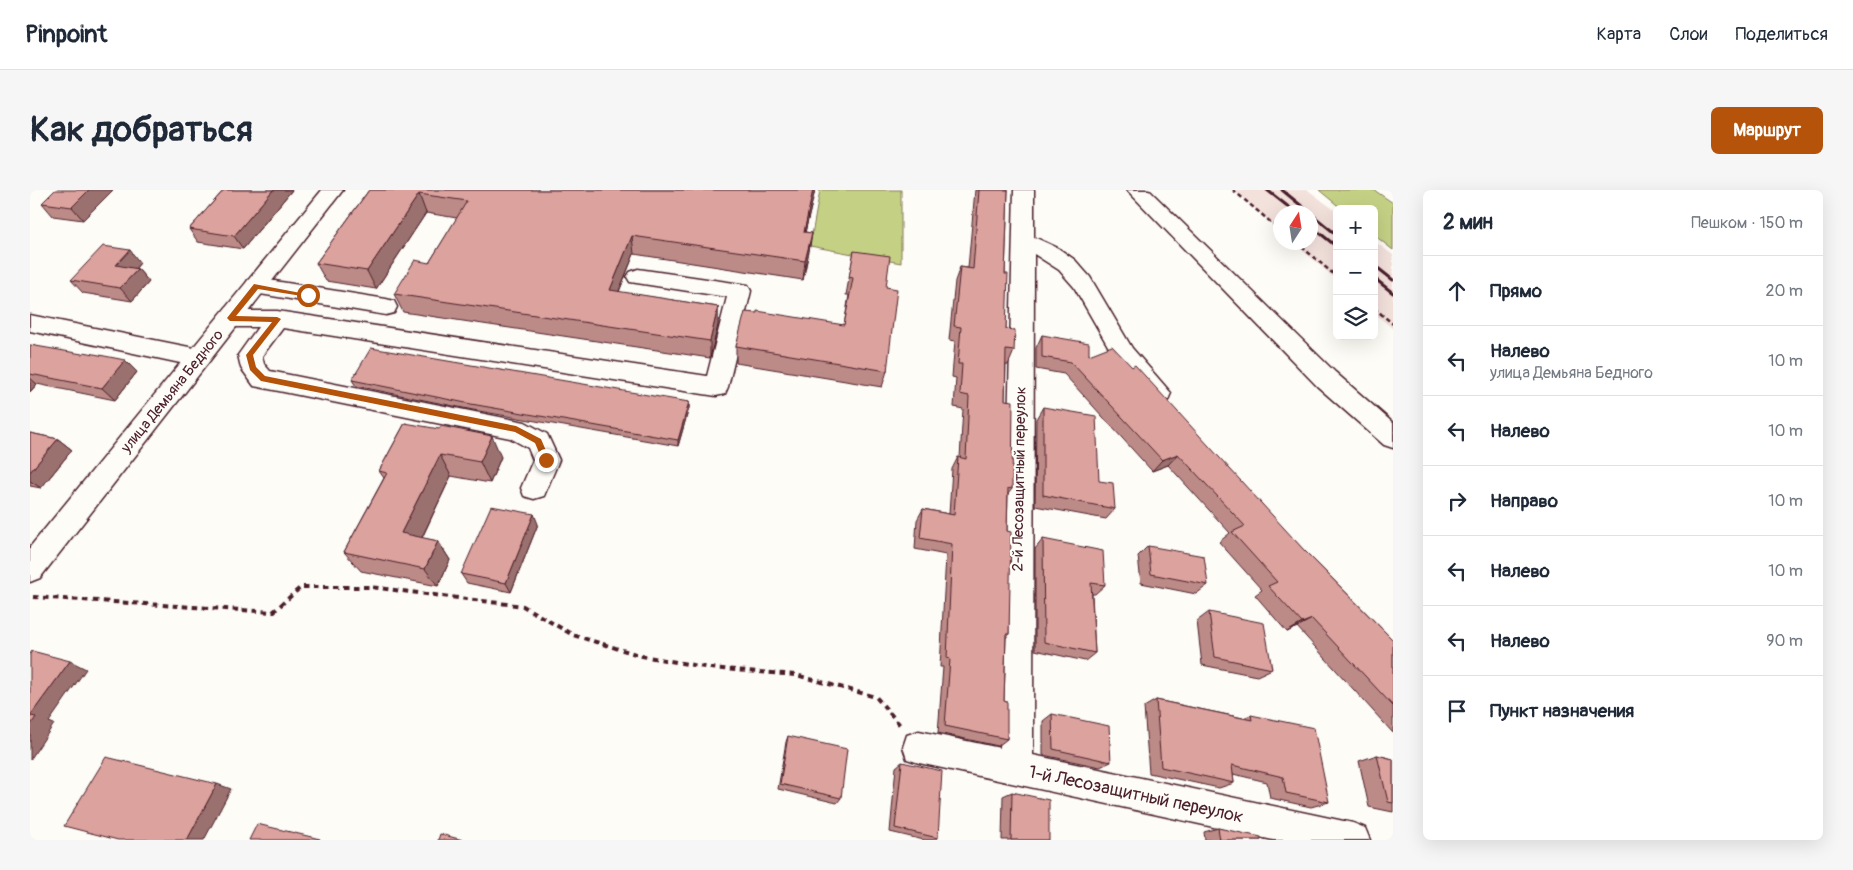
<!DOCTYPE html>
<html lang="ru">
<head>
<meta charset="utf-8">
<style>
  :root { --surface:#fff; --page:#f6f6f7; --text:#1f2937; --muted:#747a83; --line:#e0e1e3; --accent:#b45309 }
  body { margin:0; font-family:Pangolin,sans-serif; background:var(--page); color:var(--text) }
  .controls { position:absolute; right:15px; top:15px; display:grid; overflow:hidden; border-radius:8px; box-shadow:0 5px 20px #0002 }
  .controls button { width:45px; height:45px; display:grid; place-items:center; padding:0; border:0; border-bottom:1px solid var(--line); background:var(--surface); color:var(--text); font:25px sans-serif }
  .compass { position:absolute; left:1243px; top:15px; width:45px; height:45px; border-radius:50%; background:var(--surface); box-shadow:0 5px 20px #0002; rotate:12deg }
  .stop { position:absolute; width:15px; height:15px; margin:-11px; border:4px solid #b45309; border-radius:50%; background:#fff }
  .stop.end { background:#b45309; border-color:#fff; box-shadow:0 1px 5px #0008 }
  .list { margin:0; padding:0; list-style:none }
  h2 { display:flex; justify-content:space-between; align-items:center; height:65px; margin:0; padding:0 20px; font-size:21px }
  h2 small { font-size:16px; font-weight:400; color:var(--muted) }
  .list li { display:grid; grid-template-columns:32px 1fr auto; gap:15px; align-items:center; box-sizing:border-box; height:70px; padding:0 20px; border-top:1px solid var(--line) }
  .list b { display:block; font-size:19px; white-space:nowrap }
  .list p { margin:0; font-size:16px; white-space:nowrap; color:var(--muted) }
  .list em { font-size:16px; font-style:normal; color:var(--muted) }
  .icon { flex:none; width:28px; height:28px; fill:none; stroke:currentColor; stroke-width:2; stroke-linecap:round; stroke-linejoin:round }
  .map { position:relative; flex:none; width:1363px; height:650px; overflow:hidden; border-radius:8px }
  header { display:flex; align-items:center; gap:30px; box-sizing:border-box; height:70px; padding:0 25px; background:var(--surface); border-bottom:1px solid var(--line) }
  header strong { font-size:24px }
  nav { display:flex; gap:28px; margin-inline-start:auto; font-size:18px }
  .intro { display:flex; align-items:center; justify-content:space-between; box-sizing:border-box; height:120px; padding:0 30px }
  h1 { margin:0; font-size:35px }
  .button { padding:12px 22px; border-radius:8px; background:var(--accent); color:#fff; font-size:18px; font-weight:700 }
  main { display:flex; gap:30px; padding:0 30px }
  aside { flex:1; background:var(--surface); border-radius:8px; box-shadow:0 5px 20px #0002 }
  .map>svg:first-child { display:block }
  .built { fill:#f3e1dc }
  .green { fill:#c4d185; stroke:#877858 }
  .lines { fill:none; stroke-linecap:round; stroke-linejoin:round }
  .minor-casing { stroke:#4a1f2b; stroke-width:3 }
  .major-casing { stroke:#4a1f2b; stroke-width:3 }
  .path-far1 { stroke:#4a1f2b; stroke-width:2.5; stroke-dasharray:4.5 3; stroke-linecap:butt }
  .path { stroke:#4a1f2b; stroke-width:4; stroke-dasharray:5.5 4.5; stroke-linecap:butt }
  .minor { fill:#fdfcf7; fill-rule:evenodd }
  .major { fill:#fdfcf7; fill-rule:evenodd }
  .rail { stroke:#4a1f2b; stroke-width:3 }
  .wall { fill:#bd8b87; stroke:#4a1f2b }
  .shaded-wall { fill:#9a716e; stroke:#4a1f2b }
  .building { fill:#dca29d; stroke:#4a1f2b }
  .route { fill:#b45309 }
  .labels { text-anchor:middle; stroke-width:4.5; stroke-linejoin:round; paint-order:stroke }
  .street-label { font-size:15px; fill:#4a1f2b; stroke:#fdfcf7 }
  .near-street-label { font-size:18px; fill:#4a1f2b; stroke:#fdfcf7 }
</style>
</head>
<body>
<header>
<strong>Pinpoint</strong>
<nav><a>Карта</a><a>Слои</a><a>Поделиться</a></nav>
</header>
<div class="intro"><h1>Как добраться</h1><a class="button">Маршрут</a></div>
<main>
<div class="map">
<svg width="1363" height="650" viewBox="0 0 1363 650">
  <rect width="100%" height="100%" fill="#fdfcf7"/>
  <filter id="ink" filterUnits="userSpaceOnUse"><feTurbulence type="fractalNoise" baseFrequency=".02" numOctaves="2"/><feDisplacementMap in="SourceGraphic" scale="10" xChannelSelector="R" yChannelSelector="G"/><feConvolveMatrix kernelMatrix="1 2 1 2 8 2 1 2 1" color-interpolation-filters="sRGB"/></filter>
  <g filter="url(#ink)">
    <g class="built">
      <path d="M1203 0H1278L1307 22V90L1264 53 1280 52V22H1250V41Z"/>
      <path d="M1344 51 1363 65V139L1344 123Z"/>
    </g>
    <g class="green">
      <path d="M790 0H871V73L780 56Z"/>
      <path d="M1289 0H1344L1363 13V60L1344 45V19H1312Z"/>
    </g>
    <g class="lines">
      <defs>
        <g id="minor">
          <path d="M984 0H1004V47L1028 58 1045 70 1060 87 1102 158 1141 203 1138 210 1129 213 1120 210 1086 170 1044 97 1029 80 1004 64 1003 565 1323 633 1335 638 1340 650H1243L889 573 877 569 873 557 877 545 889 541 970 558Z"/>
          <path d="M1097 0H1119L1305 182 1363 233V258L1354 255 1287 196Z"/>
          <path d="M608 79 718 95 721 101 698 197 695 204 686 206 253 138 232 166 234 174 240 181 495 232 517 244 529 270 514 306 504 309 494 306 491 298 503 270 498 258 480 248 224 196 211 178 208 165 228 137H200L192 135 188 129 192 123 200 121H247L677 186 697 107 600 92 597 87 600 82Z"/>
          <path d="M226 88 356 109 364 111 367 117 364 123 356 125 218 102 215 96 218 90Z"/>
          <path d="M0 125 169 159 177 162 181 168 177 174 169 177 0 141Z"/>
        </g>
        <path id="major" d="M292 0H313L10 388 0 392V357Z"/>
      </defs>
      <use href="#minor" class="minor-casing"/>
      <use href="#major" class="major-casing"/>
      <g class="path-far1">
        <path d="M1203 0 1250 40"/>
        <path d="M1266 52 1307 87"/>
        <path d="M1344 118 1363 134"/>
      </g>
      <path class="path" d="M3 407 243 422 271 397H340L493 416 543 445 612 466 680 478 766 485 846 507 870 535"/>
      <use href="#minor" class="minor"/>
      <use href="#major" class="major"/>
      <g class="rail">
        <path d="M1237 0 1265 22"/>
        <path d="M1252 0 1279 22"/>
        <path d="M1280 23 1307 45"/>
        <path d="M1280 35 1307 57"/>
        <path d="M1344 75 1363 90"/>
        <path d="M1344 88 1363 103"/>
      </g>
    </g>
    <g class="wall">
      <path d="M83 0 53 30 23 26 12 13Z"/>
      <path d="M194 0H262L213 59 168 52 159 39Z"/>
      <path d="M339 0H785L775 42 782 43 779 61 773 90 604 64 589 102 688 117V135L680 168 373 122 364 104 399 73 427 28 396 23 346 99 296 91 286 73Z"/>
      <path d="M945 0H978L975 84 976 139 984 161 978 175H976L975 210 982 299 978 304 977 341 979 444 976 448 974 511 977 549 968 556 908 543 913 477H910L916 365 885 359 887 330 893 319 919 324 922 279 928 267 930 268 933 219 924 217 926 188 922 187 925 151 919 150 925 91 930 77 938 78Z"/>
      <path d="M824 61 856 97 857 181 852 197 706 173V156L814 135 819 105H816Z"/>
      <path d="M110 73 105 79H108L119 92 102 111 53 103 41 90Z"/>
      <path d="M1012 145 1059 165 1274 360 1363 450V543L1267 437 1257 442 1225 405 1232 400 1189 352 1200 343 1138 275 1122 281 1034 184 1006 179V158Z"/>
      <path d="M0 155 107 182 85 210 7 194 0 202Z"/>
      <path d="M322 190 659 212V218L648 256 443 220 326 196Z"/>
      <path d="M1013 217 1069 291 1085 319 1076 329 1005 316 1006 229Z"/>
      <path d="M375 233 471 267 460 293 421 286 392 348 408 351 420 370 408 396 331 381 314 362 354 288 349 281Z"/>
      <path d="M0 243 28 249 42 260 11 298 0 296Z"/>
      <path d="M508 334 481 402 437 393 431 384Z"/>
      <path d="M1013 349 1075 395 1065 404H1062L1065 463 1055 471 1005 460V359Z"/>
      <path d="M1118 356 1178 395 1166 404 1111 393 1108 366Z"/>
      <path d="M1179 422 1242 479 1227 486 1172 475 1167 431Z"/>
      <path d="M1126 510 1213 528 1221 525 1299 612 1281 617 1240 608 1237 592 1203 584 1204 593 1189 598 1119 583 1114 517Z"/>
      <path d="M1022 524 1081 572 1070 577 1013 565V531Z"/>
      <path d="M758 546 811 608 807 613 748 599 756 552Z"/>
      <path d="M1347 565 1363 569V622L1339 617 1329 571Z"/>
      <path d="M872 572 908 648 905 650H894L860 642 866 577Z"/>
      <path d="M982 602 1019 650H972L973 606Z"/>
      <path d="M1188 638 1231 650H1175L1174 642Z"/>
    </g>
    <g class="shaded-wall">
      <path d="M59 0H83L53 30 42 17Z"/>
      <path d="M243 0H262L213 59 204 46Z"/>
      <path d="M783 0H785L771 60 774 42Z"/>
      <path d="M389 4 396 23 346 99 337 81Z"/>
      <path d="M782 43 779 61 773 90 775 71Z"/>
      <path d="M602 46 604 64 582 118 580 100Z"/>
      <path d="M100 60 110 73 97 88 86 75Z"/>
      <path d="M108 79 119 92 102 111 90 98Z"/>
      <path d="M688 117V135L680 168V151Z"/>
      <path d="M95 170 107 182 85 210 72 198Z"/>
      <path d="M0 188 7 194 0 202Z"/>
      <path d="M659 212V218L648 256V250Z"/>
      <path d="M462 246 471 267 460 293 450 272Z"/>
      <path d="M28 249 42 260 11 298 0 291V282Z"/>
      <path d="M1148 264 1138 275 1122 281 1132 270Z"/>
      <path d="M410 265 421 286 385 362 371 343Z"/>
      <path d="M504 324 508 334 481 402 476 393Z"/>
      <path d="M408 351 420 370 408 396 395 379Z"/>
      <path d="M1282 429 1267 437 1257 442 1272 433Z"/>
      <path d="M40 471 56 479 19 532 24 534 0 570V526Z"/>
      <path d="M187 594 201 599 174 650H157Z"/>
    </g>
    <g class="building">
      <path d="M25 0H59L42 17 12 13Z"/>
      <path d="M194 0H243L204 46 159 39Z"/>
      <path d="M339 0H783L774 42 782 43 775 71 602 46 580 100 688 117 680 151 364 104 385 70 399 73 437 11 389 4 337 81 286 73Z"/>
      <path d="M949 0H978L975 84H978L976 139 985 140 984 161 976 160 975 210 983 211 982 299 978 298 977 341 981 342 979 444H976L974 511 977 512V549L915 536 920 469 917 468 922 354 890 348 893 319 924 325 928 267 936 269 939 206 930 204 932 174H928L931 137 924 136 930 77 943 79Z"/>
      <path d="M73 56 100 60 86 75 108 79 90 98 41 90Z"/>
      <path d="M824 61 860 66 856 97 867 99 857 181 706 156 715 122 727 123V121L814 135 823 88 819 87Z"/>
      <path d="M1012 145 1059 153V165L1082 156 1102 177 1105 175 1274 360 1363 450V516L1282 429 1272 433 1238 396 1247 392 1202 342 1215 336 1148 264 1132 270 1041 172 1012 167Z"/>
      <path d="M0 155 52 164 54 162 95 170 72 198 0 184Z"/>
      <path d="M341 158 659 212 648 250 441 214 322 190Z"/>
      <path d="M1013 217 1066 226 1069 291 1083 293 1085 319 1013 305Z"/>
      <path d="M375 233 409 239 411 236 462 246 450 272 410 265 371 343 408 351 395 379 314 362 357 283 349 281Z"/>
      <path d="M0 243 28 249 0 282Z"/>
      <path d="M461 316 504 324 476 393 431 384Z"/>
      <path d="M1013 349 1073 361 1075 395 1061 393 1065 463 1014 452Z"/>
      <path d="M1118 356 1174 366 1178 395 1121 384Z"/>
      <path d="M1179 422 1234 433 1242 479 1185 467Z"/>
      <path d="M2 461 40 471 0 526 6 527 0 536V464Z"/>
      <path d="M1126 510 1222 530 1221 525 1284 538 1299 612 1256 603 1253 587 1202 575 1204 593 1131 577Z"/>
      <path d="M1022 524 1079 536 1081 572 1023 559Z"/>
      <path d="M758 546 817 559 811 608 750 594Z"/>
      <path d="M1347 565 1363 569V613L1358 612Z"/>
      <path d="M76 567 187 594 157 650H88L34 636Z"/>
      <path d="M872 572 912 581 908 648 865 638Z"/>
      <path d="M982 602 1019 610V650H981Z"/>
      <path d="M227 634 290 649V650H219Z"/>
      <path d="M1188 638 1231 647V650H1190Z"/>
      <path d="M410 644 433 650H408Z"/>
    </g>
  </g>
  <path class="route" d="M224 94 281 105 278 107 228 99 206 126 247 127 251 129 223 165 226 177 235 186 486 236 511 249 520 270 519 272H513L505 253 485 242 231 191 220 180 216 165 242 132 200 131 197 128Z"/>
  <g class="labels">
    <g class="street-label">
      <text transform="translate(142 201) rotate(-51)" y="5">улица Демьяна Бедного</text>
      <text transform="translate(989 289) rotate(-89)" y="5">2-й Лесозащитный переулок</text>
    </g>
    <g class="near-street-label">
      <text transform="translate(1106 604) rotate(12)" y="6">1-й Лесозащитный переулок</text>
    </g>
  </g>
</svg>
<div class="controls">
<button>+</button>
<button>−</button>
<button><svg class="icon" aria-label="layers" viewBox="0 0 24 24"><path d="M12 4l9 5-9 5-9-5zM3 14l9 5 9-5"/></svg></button>
</div>
<svg class="compass" viewBox="-18 -18 36 36"><path d="M0-13l5 13h-10z" fill="#e53935"/><path d="M0 13l5-13h-10z" fill="#747a83"/></svg>
<div class="stop" style="left:278px;top:105px"></div>
<div class="stop end" style="left:516px;top:270px"></div>
</div>
<aside>
<h2>2 мин<small>Пешком · 150 m</small></h2>
<ul class="list">
<li><svg class="icon" aria-label="ahead" viewBox="0 0 24 24"><path d="M12 20V5M6 11l6-6 6 6"/></svg><div><b>Прямо</b></div><em>20 m</em></li>
<li><svg class="icon" aria-label="left" viewBox="0 0 24 24"><path d="M17 20v-9H6M10 6l-5 5 5 5"/></svg><div><b>Налево</b><p>улица Демьяна Бедного</p></div><em>10 m</em></li>
<li><svg class="icon" aria-label="left" viewBox="0 0 24 24"><path d="M17 20v-9H6M10 6l-5 5 5 5"/></svg><div><b>Налево</b></div><em>10 m</em></li>
<li><svg class="icon" aria-label="right" viewBox="0 0 24 24"><path d="M7 20v-9h11M14 6l5 5-5 5"/></svg><div><b>Направо</b></div><em>10 m</em></li>
<li><svg class="icon" aria-label="left" viewBox="0 0 24 24"><path d="M17 20v-9H6M10 6l-5 5 5 5"/></svg><div><b>Налево</b></div><em>10 m</em></li>
<li><svg class="icon" aria-label="left" viewBox="0 0 24 24"><path d="M17 20v-9H6M10 6l-5 5 5 5"/></svg><div><b>Налево</b></div><em>90 m</em></li>
<li><svg class="icon" aria-label="arrive" viewBox="0 0 24 24"><path d="M6 21V4h12l-3 4 3 4H6"/></svg><div><b>Пункт назначения</b></div></li>
</ul>
</aside>
</main>
</body>
</html>
